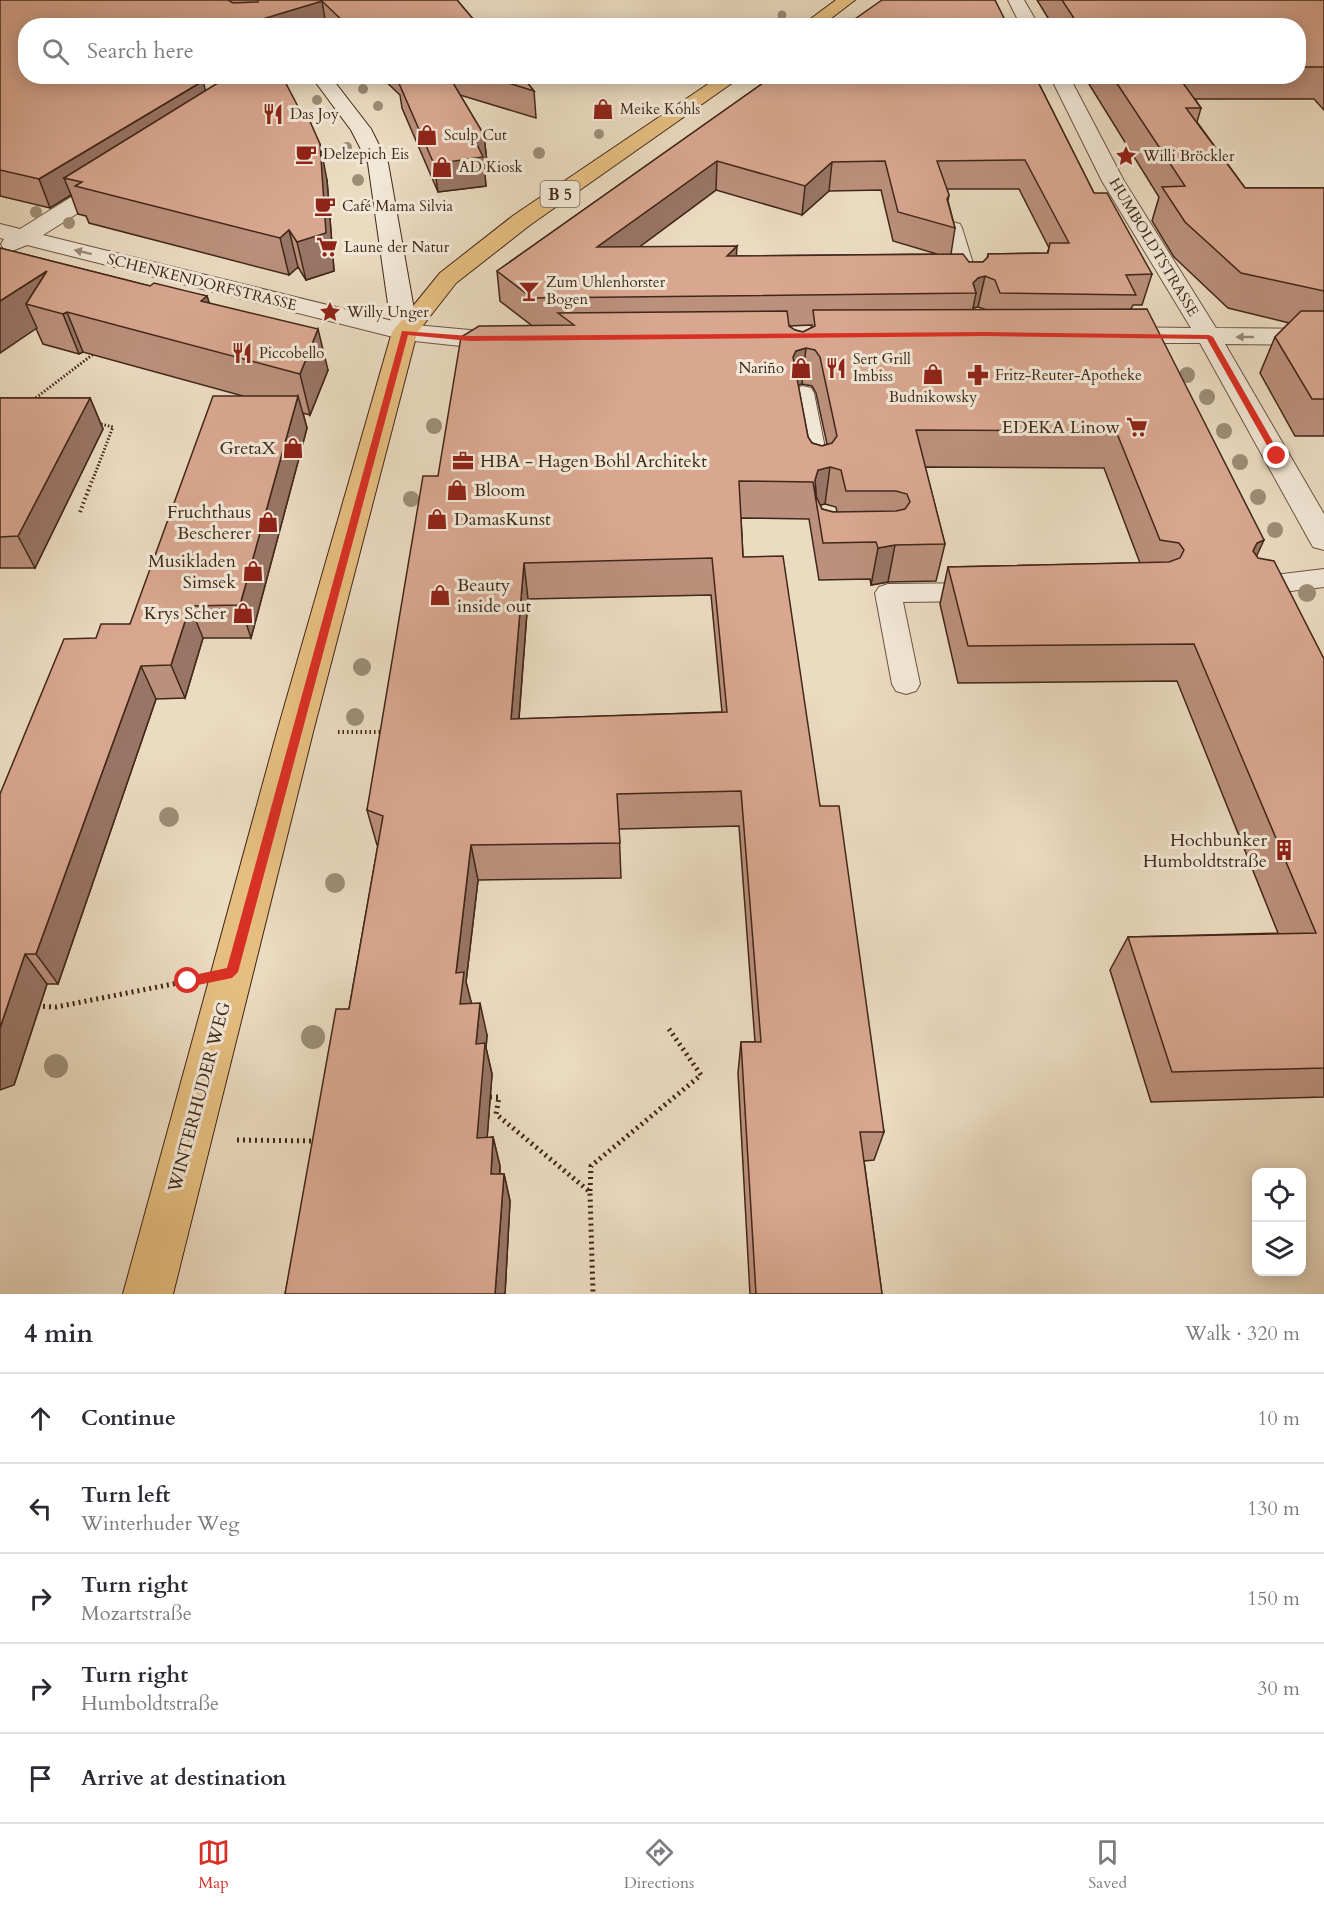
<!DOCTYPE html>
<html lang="en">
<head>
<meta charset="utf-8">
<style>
  :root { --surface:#fff; --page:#f7f7f7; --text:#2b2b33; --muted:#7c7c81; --line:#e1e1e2; --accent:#d93025 }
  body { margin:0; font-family:Cardo,serif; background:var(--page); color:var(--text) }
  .controls { position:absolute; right:18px; bottom:18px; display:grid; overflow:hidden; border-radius:12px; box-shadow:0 3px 15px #0003 }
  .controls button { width:54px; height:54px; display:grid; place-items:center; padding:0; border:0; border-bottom:2px solid var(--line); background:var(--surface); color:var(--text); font:30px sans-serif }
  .stop { position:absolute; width:18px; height:18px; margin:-14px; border:4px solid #d93025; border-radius:50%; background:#fff }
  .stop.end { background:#d93025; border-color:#fff; box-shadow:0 2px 6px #0008 }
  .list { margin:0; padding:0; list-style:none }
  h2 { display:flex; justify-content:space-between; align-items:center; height:78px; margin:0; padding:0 24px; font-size:26px }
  h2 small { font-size:20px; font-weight:400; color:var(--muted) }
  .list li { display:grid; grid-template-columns:39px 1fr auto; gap:18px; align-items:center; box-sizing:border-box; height:90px; padding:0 24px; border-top:2px solid var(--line) }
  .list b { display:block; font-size:22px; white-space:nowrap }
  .list p { margin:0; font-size:20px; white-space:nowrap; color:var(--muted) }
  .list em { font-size:20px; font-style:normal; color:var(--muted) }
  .icon { flex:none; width:33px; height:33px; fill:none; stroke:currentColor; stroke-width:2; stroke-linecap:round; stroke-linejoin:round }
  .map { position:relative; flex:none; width:1324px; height:1294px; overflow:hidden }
  .search { position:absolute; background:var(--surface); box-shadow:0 3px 15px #0003; left:18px; right:18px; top:18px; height:66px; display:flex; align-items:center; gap:15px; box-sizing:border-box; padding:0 21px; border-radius:24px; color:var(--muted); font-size:22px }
  .sheet { height:528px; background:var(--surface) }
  nav { display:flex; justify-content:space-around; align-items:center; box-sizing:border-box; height:84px; border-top:2px solid var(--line); background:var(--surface); font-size:16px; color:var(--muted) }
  nav a { display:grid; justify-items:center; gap:3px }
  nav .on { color:var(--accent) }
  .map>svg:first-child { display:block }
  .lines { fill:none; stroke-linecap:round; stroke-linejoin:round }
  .lane-casing { stroke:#6c5443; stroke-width:2 }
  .street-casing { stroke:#6c5443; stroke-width:2 }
  .secondary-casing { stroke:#412719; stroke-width:2 }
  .primary-casing { stroke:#412719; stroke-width:2 }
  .path-far2 { stroke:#412719; stroke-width:3; stroke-dasharray:1.5 2; stroke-linecap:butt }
  .path-far1 { stroke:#412719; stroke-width:4; stroke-dasharray:1.5 3; stroke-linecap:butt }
  .path { stroke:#412719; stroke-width:5; stroke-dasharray:2 4; stroke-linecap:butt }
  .lane { fill:#f2e8d7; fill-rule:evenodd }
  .street { fill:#f2e8d7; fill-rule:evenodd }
  .secondary { fill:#f2e8d7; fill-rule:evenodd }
  .primary { fill:#e6be80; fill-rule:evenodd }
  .tree { fill:#9d8d76 }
  .wall { fill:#bb907c; stroke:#412719; stroke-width:1.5; fill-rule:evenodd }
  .shaded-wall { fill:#987565; stroke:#412719; stroke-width:1.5 }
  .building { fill:#d9a790; stroke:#412719; stroke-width:1.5; fill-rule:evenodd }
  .oneway { fill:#9a8878 }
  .route { fill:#d93025 }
  .labels { text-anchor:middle; stroke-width:6; stroke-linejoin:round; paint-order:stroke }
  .far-poi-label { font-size:15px; fill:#412719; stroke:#f2e8d7; text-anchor:start }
  .far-street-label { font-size:15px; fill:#412719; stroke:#f2e8d7 }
  .shield { fill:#f2e8d7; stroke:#766152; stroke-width:1.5 }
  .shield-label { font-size:16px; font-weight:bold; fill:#412719 }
  .poi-label { font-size:18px; fill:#412719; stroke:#f2e8d7; text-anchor:end }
  .street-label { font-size:18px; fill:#412719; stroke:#f2e8d7 }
</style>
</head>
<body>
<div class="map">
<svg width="1324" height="1294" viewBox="0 0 1324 1294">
  <rect width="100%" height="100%" fill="#ebdbc1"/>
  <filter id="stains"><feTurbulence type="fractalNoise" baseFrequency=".00333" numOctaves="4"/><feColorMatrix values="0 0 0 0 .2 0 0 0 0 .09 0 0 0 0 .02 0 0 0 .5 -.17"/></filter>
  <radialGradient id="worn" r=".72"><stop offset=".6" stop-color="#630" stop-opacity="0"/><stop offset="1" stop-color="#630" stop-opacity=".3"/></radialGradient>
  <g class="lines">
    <defs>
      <g id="lane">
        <path d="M953 222 960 224 962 228 980 286 977 290H963L960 286 944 228 946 224Z"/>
        <path d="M803 386 811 388 814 393 830 473 826 478 818 480 810 478 806 473 792 393 795 388Z"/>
        <path d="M1324 569V587L1250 596 1241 593 1237 587 1241 581 1250 578Z"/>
        <path d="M979 583 988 586 992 592 988 598 979 601 903 602 920 684 916 691 906 694 896 691 892 684 875 593 879 587 888 584Z"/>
      </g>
      <g id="street">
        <path d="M1008 0H1024L1039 26H1021Z"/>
        <path d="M1050 76H1069L1124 181 1216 328 1324 329V345L1225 344 1324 514V550L1313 547 1309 540 1200 343H1117L1108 340 1104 335 1108 330 1117 327 1191 328 1102 181Z"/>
        <path d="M113 175 121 176 124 181 121 186 43 235 405 324 513 334 517 339 513 344 470 347 405 340 27 245 12 251 4 249 1 244 4 239 0 238V224L20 229 105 176Z"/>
      </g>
      <path id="secondary" d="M311 76H330L371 129 388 163 418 332 414 337 405 340 396 337 392 332 368 163 351 130Z"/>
      <g id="primary">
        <path d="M836 0H855L821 26H801Z"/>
        <path d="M720 76H742L530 225 456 283 417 333 313 732 173 1294H123L277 732 392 332 440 273 514 215Z"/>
      </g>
    </defs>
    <use href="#lane" class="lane-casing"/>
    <use href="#street" class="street-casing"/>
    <use href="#secondary" class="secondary-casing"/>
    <use href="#primary" class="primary-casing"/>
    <g class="path-far2">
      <path d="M33 400 96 352"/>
      <path d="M93 479 113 427 97 423"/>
    </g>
    <g class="path-far1">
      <path d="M80 512 93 478"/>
      <path d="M338 732H385"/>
    </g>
    <g class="path">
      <path d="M37 1006 56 1007 183 982"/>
      <path d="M490 1097H499L496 1114 590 1192 593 1294"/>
      <path d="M237 1140 317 1141"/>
      <path d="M590 1191 591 1166 701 1075 669 1029"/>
    </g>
    <use href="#lane" class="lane"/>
    <use href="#street" class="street"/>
    <use href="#secondary" class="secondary"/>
    <use href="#primary" class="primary"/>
  </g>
  <g class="tree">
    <circle cx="782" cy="15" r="4.5"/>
    <circle cx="363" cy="89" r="5"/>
    <circle cx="317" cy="100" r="5"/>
    <circle cx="378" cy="106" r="5"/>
    <circle cx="635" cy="110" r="5"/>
    <circle cx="329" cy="114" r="5"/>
    <circle cx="599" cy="134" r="5"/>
    <circle cx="347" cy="147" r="5"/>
    <circle cx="539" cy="153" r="6"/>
    <circle cx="358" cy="180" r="6"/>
    <circle cx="36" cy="212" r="6"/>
    <circle cx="69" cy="223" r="6"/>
    <circle cx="1187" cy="375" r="8"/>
    <circle cx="1207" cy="397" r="8"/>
    <circle cx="434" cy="426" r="8"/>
    <circle cx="1224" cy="431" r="8"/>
    <circle cx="1240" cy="462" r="8"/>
    <circle cx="1258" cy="497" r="8"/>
    <circle cx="411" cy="499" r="8"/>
    <circle cx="1275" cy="530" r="8"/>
    <circle cx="1307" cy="593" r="9"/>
    <circle cx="362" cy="667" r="9"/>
    <circle cx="355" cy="717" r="9"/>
    <circle cx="169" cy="817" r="10"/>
    <circle cx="335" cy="883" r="10"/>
    <circle cx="313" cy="1037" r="12"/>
    <circle cx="56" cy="1066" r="12"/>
  </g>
  <g class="wall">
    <path d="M0 0H457L479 26H26V76H163L148 81 206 91 327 180 334 271 306 280 298 267 289 275 89 223 86 216 78 214 71 195 50 208 0 196Z"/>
    <path d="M1037 0H1324V110L1314 99H1195L1201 108 1197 122 1245 188H1324V436H1295L1260 373 1275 337 1289 323 1228 308 1174 257 1152 221 1159 197 1084 76H1299V26H1053Z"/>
    <path d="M380 76H522L534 91 536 118 460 95 484 135 487 163 484 165 486 186 438 192 402 108 400 95Z"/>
    <path d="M773 76H1035L1094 193 1152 274 1142 305H1133L1131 309 1256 556 1324 659V1097L1151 1102 1110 970 1128 937 1278 933 1177 681 958 683 940 604 948 567 1140 563 1104 468 925 467 945 544 936 581 888 582 871 585 870 579 819 580 809 519 741 518 743 557 820 806 884 1132 874 1160 864 1161 882 1294H750L738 1073 741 1042H755L739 826 619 829 621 878 478 880 466 982 471 1003 487 1035 486 1048 492 1074 487 1138 493 1137 500 1166V1174H504L510 1201 505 1294H285L349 1009 378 845H377L367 810 438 476 531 325 500 301 497 271ZM947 189H1019L1049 248 1047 253 988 254 987 258 983 262H969L951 254 955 228 948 201 949 195ZM716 190 802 215 829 191 881 190 893 241 937 254 736 256 639 247ZM978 307 987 310H973V308ZM812 325 811 328 803 332 795 330 789 326ZM802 384 812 386 816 393 827 444 822 446 812 443 808 437 798 385ZM825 504 836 507 837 512H833L822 509 820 505ZM711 595 722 712 519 719 528 599Z"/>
    <path d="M0 248 150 286 207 296 209 303 328 370 310 415 303 413 307 428 251 638H203L185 698 156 699 58 984H47L14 1085 0 794 96 638 130 624 243 396 83 352 79 354 43 344Z"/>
    <path d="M0 398H90L103 429 35 568H0Z"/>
  </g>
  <g class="shaded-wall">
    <path d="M322 1 326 26H239Z"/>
    <path d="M65 76H163L57 109 47 82Z"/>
    <path d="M203 81 210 108 82 182 64 178 71 195 50 208 39 179Z"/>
    <path d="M484 135 487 163 484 165 486 186 438 192 434 164Z"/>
    <path d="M320 144 327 180 334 271 306 280 297 242Z"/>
    <path d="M717 161 716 190 599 277 597 247Z"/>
    <path d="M832 162 829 191 802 215 805 186Z"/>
    <path d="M289 230 298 267 289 275 280 238Z"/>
    <path d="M737 246 735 277 727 256Z"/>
    <path d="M47 271 26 304 37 328 0 353V301Z"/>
    <path d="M985 276 978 307 973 308 976 293 973 283 978 278Z"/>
    <path d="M207 296 219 336 201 301Z"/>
    <path d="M67 312 83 352 79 354 63 314Z"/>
    <path d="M318 329 328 370 310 415 300 374Z"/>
    <path d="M806 348 802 384 793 387V357L796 351Z"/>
    <path d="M298 396 307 428 251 638 240 605Z"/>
    <path d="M90 398 103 429 35 568 18 536Z"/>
    <path d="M830 467 825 504 817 506 815 480 818 470Z"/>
    <path d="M1264 540 1247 577 1239 580 1257 543Z"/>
    <path d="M895 545 888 582 871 585 878 548Z"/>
    <path d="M524 563 528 599 516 755 511 719Z"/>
    <path d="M190 606 203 638 185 698 171 665Z"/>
    <path d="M141 666 156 699 58 984 36 954Z"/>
    <path d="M471 845 478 880 466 982 472 1005 460 1004 456 973Z"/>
    <path d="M25 954 47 984 14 1085 0 1090V1028Z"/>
    <path d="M480 1003 487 1035 486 1048 492 1074 485 1166 477 1138 476 1044Z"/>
    <path d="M493 1137 500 1166 498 1201 491 1174Z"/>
    <path d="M504 1174 510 1201 505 1294H495Z"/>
  </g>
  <g class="building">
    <path d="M0 0H228L233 3 258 2V0H457L479 26H348L322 1 239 26H26V76H65L47 82 203 81 39 179 0 170Z"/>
    <path d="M882 0H995L1008 26H845Z"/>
    <path d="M1062 0H1324V67H1299V26H1079Z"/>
    <path d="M229 76H282L304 118 308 117 320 144 326 233 297 242 289 230 280 238 75 186 82 182 64 178Z"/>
    <path d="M405 76H449L484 135 475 140 483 157 434 164 398 81 408 79Z"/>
    <path d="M486 76H522L534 91Z"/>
    <path d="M773 76H1035L1094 193H1107L1152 274 1126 275 1136 295 1000 293 995 280 985 276 978 278 973 283 976 293 532 298 497 271ZM1025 160 1069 243H1050L1048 253 988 254V257L983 262H969L963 254 727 256 737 246 597 247 717 161 805 186 832 162 885 161 898 212 955 228 947 199 949 195 937 161Z"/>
    <path d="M1112 76H1178L1201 108H1186L1245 188H1324V291L1241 273 1185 222 1162 187 1185 186Z"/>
    <path d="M0 248 150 286 154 283 207 296 201 301 318 329 300 374 67 312 63 314 26 304 47 271 0 301Z"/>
    <path d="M1147 309 1264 540 1257 543 1253 551 1258 558 1274 561 1324 659V1068L1172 1072 1128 937 1316 933 1194 644 968 646 948 567 1169 562 1180 558 1184 550 1179 543 1160 540 1116 431 916 430 945 544 895 545 878 548 876 542 823 543 813 482 739 481 743 557 783 556 820 806H839L884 1132H860L882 1294H756L741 1042H761L741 791 617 794 620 843 471 845 456 973 464 972 460 1004 480 1003 476 1044 485 1043 477 1138 493 1137 491 1174H504L495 1294H285L336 1009H349L383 816 367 810 423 476H438L461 337 479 326 574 325 558 313 787 311 789 326 795 330 803 332 815 326 813 310ZM806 348 815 350 820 357 837 436 832 443 822 446 812 443 808 437 793 357 796 351ZM830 467 841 470 846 491H896L907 494 910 502 905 509 896 511 833 512 822 509 816 496 815 480 818 470ZM712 558 727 712 511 719 524 563Z"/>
    <path d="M1301 311H1324V399H1312L1275 337Z"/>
    <path d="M213 396H298L240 605 190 606 171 665 141 666 36 954H25L0 1028V794L64 639 96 638 101 624H130Z"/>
    <path d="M0 398H90L18 536 0 537Z"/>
  </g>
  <defs><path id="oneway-solid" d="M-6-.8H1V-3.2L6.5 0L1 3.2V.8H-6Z" transform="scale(1.5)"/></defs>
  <g class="oneway">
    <use href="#oneway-solid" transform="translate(83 252) rotate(-166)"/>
    <use href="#oneway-solid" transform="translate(1245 337) rotate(-180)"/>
  </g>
  <path class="route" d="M402 331 470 336 985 332 1209 335 1213 337 1281 456 1277 458 1273 456 1207 339 985 336 470 341 408 335 238 972 232 978 188 987 182 981 184 977 227 968Z"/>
  <defs>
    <symbol id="shop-bare" viewBox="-9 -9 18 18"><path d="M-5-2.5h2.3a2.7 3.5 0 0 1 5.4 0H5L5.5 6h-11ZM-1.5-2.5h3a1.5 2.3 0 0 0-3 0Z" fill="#8f2418" stroke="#f2e8d7" stroke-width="2.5" paint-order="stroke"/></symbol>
    <symbol id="restaurant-bare" viewBox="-9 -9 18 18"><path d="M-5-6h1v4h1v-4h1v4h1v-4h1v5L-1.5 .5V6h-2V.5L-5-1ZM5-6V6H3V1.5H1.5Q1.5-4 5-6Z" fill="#8f2418" stroke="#f2e8d7" stroke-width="2.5" paint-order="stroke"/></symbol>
    <symbol id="cafe-bare" viewBox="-9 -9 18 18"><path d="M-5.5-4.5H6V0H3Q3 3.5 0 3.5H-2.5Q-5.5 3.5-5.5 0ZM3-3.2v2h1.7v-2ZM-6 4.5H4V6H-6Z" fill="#8f2418" stroke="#f2e8d7" stroke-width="2.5" paint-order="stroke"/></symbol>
    <symbol id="sight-bare" viewBox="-9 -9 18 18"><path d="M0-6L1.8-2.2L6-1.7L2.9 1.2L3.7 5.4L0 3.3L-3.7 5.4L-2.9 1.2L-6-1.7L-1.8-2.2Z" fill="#8f2418" stroke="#f2e8d7" stroke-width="2.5" paint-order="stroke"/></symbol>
    <symbol id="supermarket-bare" viewBox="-9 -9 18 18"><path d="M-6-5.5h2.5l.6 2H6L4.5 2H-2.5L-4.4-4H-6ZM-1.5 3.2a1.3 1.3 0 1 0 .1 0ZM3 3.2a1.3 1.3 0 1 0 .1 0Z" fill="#8f2418" stroke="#f2e8d7" stroke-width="2.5" paint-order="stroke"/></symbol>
    <symbol id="bar-bare" viewBox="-9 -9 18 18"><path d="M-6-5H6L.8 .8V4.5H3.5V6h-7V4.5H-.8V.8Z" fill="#8f2418" stroke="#f2e8d7" stroke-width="2.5" paint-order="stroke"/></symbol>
    <symbol id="pharmacy-bare" viewBox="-9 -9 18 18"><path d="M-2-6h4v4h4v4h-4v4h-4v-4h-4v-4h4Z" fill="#8f2418" stroke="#f2e8d7" stroke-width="2.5" paint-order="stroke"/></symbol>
    <symbol id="office-bare" viewBox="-9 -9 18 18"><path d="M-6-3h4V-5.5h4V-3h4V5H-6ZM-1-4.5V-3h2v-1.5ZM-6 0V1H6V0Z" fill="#8f2418" stroke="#f2e8d7" stroke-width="2.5" paint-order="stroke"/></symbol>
    <symbol id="building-bare" viewBox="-9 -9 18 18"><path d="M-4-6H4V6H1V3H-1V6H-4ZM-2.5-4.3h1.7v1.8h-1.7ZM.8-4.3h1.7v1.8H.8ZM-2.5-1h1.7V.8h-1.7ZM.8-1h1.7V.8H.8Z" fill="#8f2418" stroke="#f2e8d7" stroke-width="2.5" paint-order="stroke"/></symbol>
  </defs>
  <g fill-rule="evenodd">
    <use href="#shop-bare" x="588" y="94" width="30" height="30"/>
    <use href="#restaurant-bare" x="258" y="99" width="30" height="30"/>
    <use href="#shop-bare" x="412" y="120" width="30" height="30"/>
    <use href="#cafe-bare" x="291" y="139" width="30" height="30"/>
    <use href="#sight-bare" x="1111" y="141" width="30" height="30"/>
    <use href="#shop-bare" x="427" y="152" width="30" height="30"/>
    <use href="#cafe-bare" x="310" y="191" width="30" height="30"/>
    <use href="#supermarket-bare" x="312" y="232" width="30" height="30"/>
    <use href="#bar-bare" x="514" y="276" width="30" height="30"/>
    <use href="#sight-bare" x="315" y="297" width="30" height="30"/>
    <use href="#restaurant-bare" x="227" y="338" width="30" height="30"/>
    <use href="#shop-bare" x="786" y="353" width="30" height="30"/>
    <use href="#restaurant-bare" x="821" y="353" width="30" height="30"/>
    <use href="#shop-bare" x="918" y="359" width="30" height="30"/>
    <use href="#pharmacy-bare" x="963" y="360" width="30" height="30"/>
    <use href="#supermarket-bare" x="1122" y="412" width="30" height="30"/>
    <use href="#shop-bare" x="278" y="433" width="30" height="30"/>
    <use href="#office-bare" x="448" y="446" width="30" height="30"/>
    <use href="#shop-bare" x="442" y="475" width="30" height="30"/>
    <use href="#shop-bare" x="422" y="504" width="30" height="30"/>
    <use href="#shop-bare" x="253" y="507" width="30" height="30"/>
    <use href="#shop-bare" x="238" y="556" width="30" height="30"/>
    <use href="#shop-bare" x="425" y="580" width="30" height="30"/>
    <use href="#shop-bare" x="228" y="598" width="30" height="30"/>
    <use href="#building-bare" x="1269" y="835" width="30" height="30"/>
  </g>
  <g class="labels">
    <g class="far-poi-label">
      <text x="620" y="114">Meike Kohls</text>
      <text x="290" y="119">Das Joy</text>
      <text x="444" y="140">Sculp Cut</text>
      <text x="323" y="159">Delzepich Eis</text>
      <text x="1143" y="161">Willi Bröckler</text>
      <text x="459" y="172">AD Kiosk</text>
      <text x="342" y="211">Café Mama Silvia</text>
      <text x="344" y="252">Laune der Natur</text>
      <text x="546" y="287">Zum Uhlenhorster<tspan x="546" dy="17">Bogen</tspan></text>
      <text x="347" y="317">Willy Unger</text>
      <text x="259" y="358">Piccobello</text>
      <text x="853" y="364">Sert Grill<tspan x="853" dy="17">Imbiss</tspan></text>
      <text x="784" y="373" text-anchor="end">Nariño</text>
      <text x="995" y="380">Fritz-Reuter-Apotheke</text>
      <text x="933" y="402" text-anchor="middle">Budnikowsky</text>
    </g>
    <g class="far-street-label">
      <text transform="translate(1154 247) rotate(59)" y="5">HUMBOLDTSTRASSE</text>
      <text transform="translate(202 282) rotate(14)" y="5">SCHENKENDORFSTRASSE</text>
    </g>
    <rect class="shield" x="540.5" y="181" width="39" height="26" rx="4.5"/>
    <g class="shield-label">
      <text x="560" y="200">B 5</text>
    </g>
    <g class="poi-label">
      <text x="1120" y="433">EDEKA Linow</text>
      <text x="276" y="454">GretaX</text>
      <text x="480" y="467" text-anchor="start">HBA - Hagen Bohl Architekt</text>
      <text x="474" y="496" text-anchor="start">Bloom</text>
      <text x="251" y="518">Fruchthaus<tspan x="251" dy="21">Bescherer</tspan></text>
      <text x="454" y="525" text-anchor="start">DamasKunst</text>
      <text x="236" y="567">Musikladen<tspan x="236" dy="21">Simsek</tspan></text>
      <text x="457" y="591" text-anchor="start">Beauty<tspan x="457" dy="21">inside out</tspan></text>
      <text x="226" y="619">Krys Scher</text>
      <text x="1267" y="846">Hochbunker<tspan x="1267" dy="21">Humboldtstraße</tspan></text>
    </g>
    <g class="street-label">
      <text transform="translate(199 1097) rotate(-75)" y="6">WINTERHUDER WEG</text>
    </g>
  </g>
  <rect width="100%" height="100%" filter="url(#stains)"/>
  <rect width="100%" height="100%" fill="url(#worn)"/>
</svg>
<div class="controls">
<button><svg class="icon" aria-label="locate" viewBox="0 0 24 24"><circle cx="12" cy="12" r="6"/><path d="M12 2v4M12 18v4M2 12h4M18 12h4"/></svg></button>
<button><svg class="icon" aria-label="layers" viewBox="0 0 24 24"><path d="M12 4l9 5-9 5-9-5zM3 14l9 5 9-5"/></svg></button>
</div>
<div class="stop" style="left:188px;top:981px"></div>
<div class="stop end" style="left:1277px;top:456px"></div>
<div class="search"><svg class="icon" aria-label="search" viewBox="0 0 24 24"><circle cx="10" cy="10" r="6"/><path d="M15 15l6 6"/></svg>Search here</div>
</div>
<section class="sheet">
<h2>4 min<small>Walk · 320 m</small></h2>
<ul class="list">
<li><svg class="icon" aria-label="ahead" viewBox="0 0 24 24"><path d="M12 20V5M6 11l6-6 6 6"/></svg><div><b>Continue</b></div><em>10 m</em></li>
<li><svg class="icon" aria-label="left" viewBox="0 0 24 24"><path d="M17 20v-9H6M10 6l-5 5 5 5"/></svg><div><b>Turn left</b><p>Winterhuder Weg</p></div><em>130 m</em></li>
<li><svg class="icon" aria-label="right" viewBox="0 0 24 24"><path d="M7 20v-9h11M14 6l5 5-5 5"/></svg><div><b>Turn right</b><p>Mozartstraße</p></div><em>150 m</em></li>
<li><svg class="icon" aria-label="right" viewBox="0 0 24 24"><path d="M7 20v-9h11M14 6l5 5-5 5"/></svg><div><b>Turn right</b><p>Humboldtstraße</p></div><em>30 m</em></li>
<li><svg class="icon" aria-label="arrive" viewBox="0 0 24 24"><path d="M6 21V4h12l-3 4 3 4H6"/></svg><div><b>Arrive at destination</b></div></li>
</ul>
</section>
<nav>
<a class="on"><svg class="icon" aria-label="map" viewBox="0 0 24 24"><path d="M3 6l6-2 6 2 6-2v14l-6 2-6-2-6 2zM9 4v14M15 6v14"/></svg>Map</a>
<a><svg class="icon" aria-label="directions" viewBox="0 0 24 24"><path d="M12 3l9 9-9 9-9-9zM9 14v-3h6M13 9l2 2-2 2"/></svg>Directions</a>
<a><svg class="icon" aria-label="saved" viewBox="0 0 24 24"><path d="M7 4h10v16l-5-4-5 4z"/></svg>Saved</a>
</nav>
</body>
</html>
